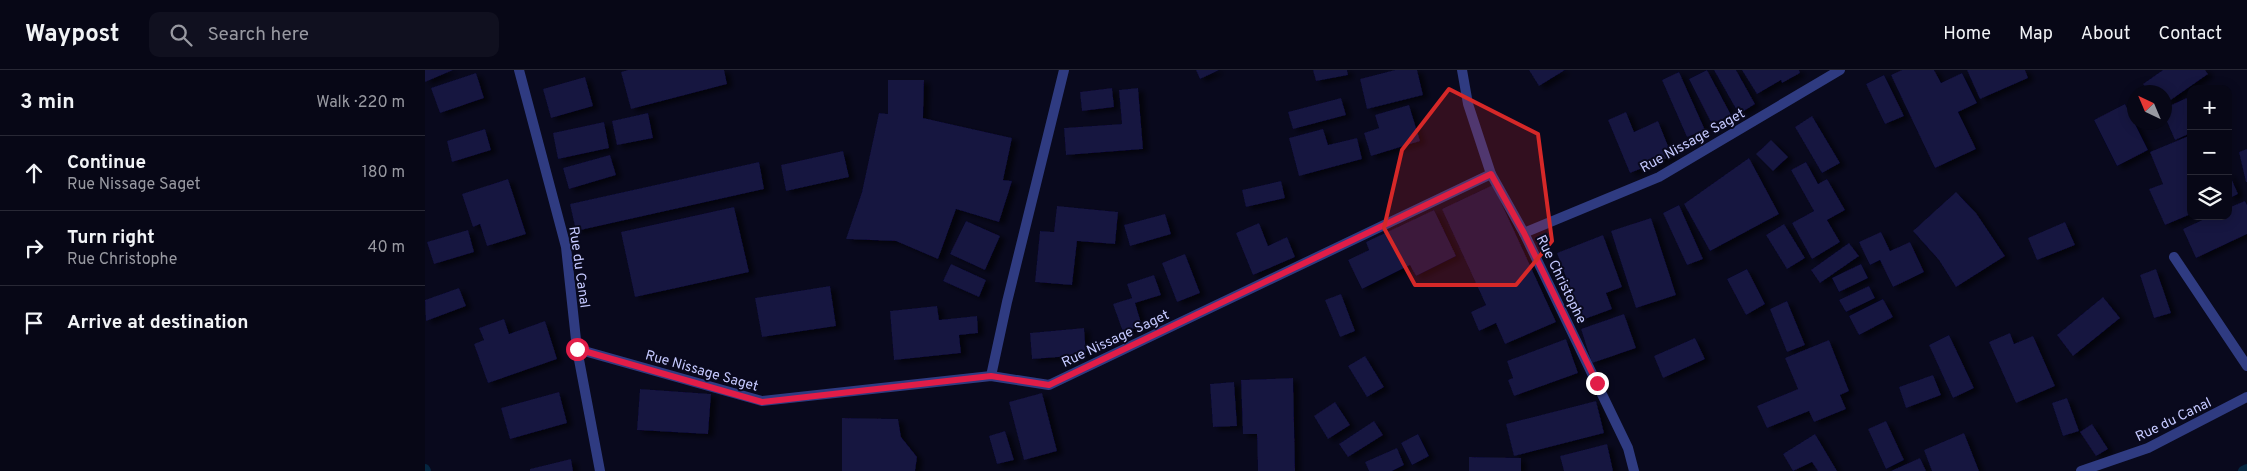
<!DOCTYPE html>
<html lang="en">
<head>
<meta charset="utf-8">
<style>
  :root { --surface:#070716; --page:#10101f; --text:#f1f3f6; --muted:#9899a1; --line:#282835 }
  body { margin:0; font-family:Overpass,sans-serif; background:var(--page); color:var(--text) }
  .controls { position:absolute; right:15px; top:15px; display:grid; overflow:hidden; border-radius:10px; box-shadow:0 2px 12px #0003 }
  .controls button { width:45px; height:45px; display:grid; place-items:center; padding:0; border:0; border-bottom:1px solid var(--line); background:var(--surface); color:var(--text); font:25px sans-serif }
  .compass { position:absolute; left:1702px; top:15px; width:45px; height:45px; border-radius:50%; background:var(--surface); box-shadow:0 2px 12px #0003; rotate:316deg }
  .stop { position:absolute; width:15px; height:15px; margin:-11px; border:4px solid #e11d48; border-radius:50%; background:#fff }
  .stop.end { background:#e11d48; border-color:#fff; box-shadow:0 1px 5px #0008 }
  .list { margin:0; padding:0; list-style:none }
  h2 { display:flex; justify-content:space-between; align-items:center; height:65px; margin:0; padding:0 20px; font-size:21px }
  h2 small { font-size:16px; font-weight:400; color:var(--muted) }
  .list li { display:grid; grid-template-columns:32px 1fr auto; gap:15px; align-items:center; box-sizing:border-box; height:75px; padding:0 20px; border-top:1px solid var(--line) }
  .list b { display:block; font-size:19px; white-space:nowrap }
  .list p { margin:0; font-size:16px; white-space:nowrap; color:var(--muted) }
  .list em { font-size:16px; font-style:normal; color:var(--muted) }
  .icon { flex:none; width:28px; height:28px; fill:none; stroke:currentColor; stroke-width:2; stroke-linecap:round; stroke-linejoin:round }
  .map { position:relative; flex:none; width:1822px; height:401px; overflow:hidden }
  header { display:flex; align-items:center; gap:30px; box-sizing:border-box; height:70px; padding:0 25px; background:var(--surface); border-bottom:1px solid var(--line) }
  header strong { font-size:24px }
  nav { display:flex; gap:28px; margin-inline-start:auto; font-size:18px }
  .search { width:350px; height:45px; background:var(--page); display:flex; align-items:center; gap:12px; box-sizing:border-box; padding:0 18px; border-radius:10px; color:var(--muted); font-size:19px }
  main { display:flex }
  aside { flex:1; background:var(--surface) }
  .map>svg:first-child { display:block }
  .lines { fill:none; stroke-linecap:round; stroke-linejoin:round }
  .stream { stroke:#052640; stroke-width:10 }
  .building { fill:#141340; filter:url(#shadow) }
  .lane { stroke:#2f3b81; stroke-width:10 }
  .street { stroke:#2f3b81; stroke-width:10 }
  .route { stroke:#e11d48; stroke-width:6 }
  .marked { fill:#d62828; fill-opacity:0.2; stroke:#d62828; stroke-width:4; stroke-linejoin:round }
  .labels { text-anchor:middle; stroke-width:4; stroke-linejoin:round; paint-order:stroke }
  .street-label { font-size:14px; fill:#c5c9ff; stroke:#09091d }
</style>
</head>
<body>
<header>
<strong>Waypost</strong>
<div class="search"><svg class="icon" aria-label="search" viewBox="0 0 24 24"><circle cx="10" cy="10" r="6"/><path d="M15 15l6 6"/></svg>Search here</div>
<nav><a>Home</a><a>Map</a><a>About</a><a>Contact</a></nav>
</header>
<main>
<aside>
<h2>3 min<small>Walk · 220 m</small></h2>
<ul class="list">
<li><svg class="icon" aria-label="ahead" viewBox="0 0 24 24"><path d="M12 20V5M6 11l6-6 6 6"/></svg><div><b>Continue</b><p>Rue Nissage Saget</p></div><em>180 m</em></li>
<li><svg class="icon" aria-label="right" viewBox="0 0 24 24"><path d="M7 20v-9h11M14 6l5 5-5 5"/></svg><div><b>Turn right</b><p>Rue Christophe</p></div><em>40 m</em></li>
<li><svg class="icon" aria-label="arrive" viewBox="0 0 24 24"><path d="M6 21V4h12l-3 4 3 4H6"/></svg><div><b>Arrive at destination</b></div></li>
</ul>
</aside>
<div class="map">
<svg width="1822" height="401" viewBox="0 0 1822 401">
  <defs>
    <filter id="shadow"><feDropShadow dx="5.5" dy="3" stdDeviation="2.5" flood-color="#0009"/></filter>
  </defs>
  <rect width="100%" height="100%" fill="#09091d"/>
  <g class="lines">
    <g class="stream">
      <path d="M0 399 1 401"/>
      <path d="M1818 401 1822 399"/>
    </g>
  </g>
  <g class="building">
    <path d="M0 0H28L0 12Z"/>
    <path d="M203 0H299L302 14 206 39 196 2Z"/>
    <path d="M771 0H794L775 9Z"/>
    <path d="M888 0H922L923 5 891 11Z"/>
    <path d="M970 0H992L998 25 942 39 935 9Z"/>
    <path d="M1104 0H1140L1114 16Z"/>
    <path d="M1282 0 1306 45 1287 54 1264 9Z"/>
    <path d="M1289 0H1311L1330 34 1314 44Z"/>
    <path d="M1317 0H1374L1375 3 1357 13 1356 10 1332 24Z"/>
    <path d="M1477 0H1509L1516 13 1537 3 1552 33 1533 42 1551 79 1510 98 1466 5Z"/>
    <path d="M1542 0H1600L1603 8 1555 29Z"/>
    <path d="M1738 0H1780L1783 4 1740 34V22H1724L1718 14Z"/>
    <path d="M1254 2 1280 60 1262 67 1237 10Z"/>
    <path d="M51 3 59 28 15 43 6 18Z"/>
    <path d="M1459 5 1479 46 1460 54 1441 14Z"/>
    <path d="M160 7 168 36 126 48 118 19Z"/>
    <path d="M463 10H499L498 48 587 68 578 110 587 111 574 152 531 139 513 189 471 171 421 169 437 122 454 43 463 44Z"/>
    <path d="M687 18 689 37 657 41 655 22Z"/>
    <path d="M713 18 718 79 641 85 639 58 697 54 694 20Z"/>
    <path d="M1766 26V63L1750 70 1740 47V38Z"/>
    <path d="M916 28 921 45 868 59 863 42Z"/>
    <path d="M1700 34 1723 80 1692 96 1669 50Z"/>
    <path d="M984 35 995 71 946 86 939 63 954 58 950 45Z"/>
    <path d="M1201 42 1209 62 1233 51 1247 86 1205 103 1183 50Z"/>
    <path d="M223 43 228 68 192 75 187 51Z"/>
    <path d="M1387 46 1415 93 1397 103 1370 57Z"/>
    <path d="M179 52 184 78 133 89 128 63Z"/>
    <path d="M60 59 66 80 27 92 22 71Z"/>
    <path d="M898 59 903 75 932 68 937 89 874 106 864 68Z"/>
    <path d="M1766 65V144L1740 155 1724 119 1738 114 1725 82Z"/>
    <path d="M1346 70 1363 87 1348 101 1331 84Z"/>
    <path d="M1822 79V112H1821L1814 82Z"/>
    <path d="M418 81 424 107 361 121 356 95Z"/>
    <path d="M185 85 191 105 144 119 138 98Z"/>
    <path d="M1324 88 1354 144 1285 181 1259 134Z"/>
    <path d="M334 92 339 119 151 161 145 134Z"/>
    <path d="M1381 92 1393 114 1402 109 1420 140 1402 150 1415 172 1387 189 1367 153 1389 141 1366 100Z"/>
    <path d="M1803 101 1813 124 1803 129Z"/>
    <path d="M83 109 101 164 62 176 55 154 48 157 37 124Z"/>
    <path d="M856 111 860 128 821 137 817 120Z"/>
    <path d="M1068 115 1131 252 1080 274 1071 253 1054 261 1046 242 1061 235 1017 139Z"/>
    <path d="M1531 122 1551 143 1580 186 1531 217 1514 190 1488 161Z"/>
    <path d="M1820 131 1822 135V164L1771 188 1758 159 1786 146H1803V138Z"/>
    <path d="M1254 135 1278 189 1262 195 1238 143Z"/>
    <path d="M632 136 693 142 690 174 652 171 647 215 610 212 615 161 629 162Z"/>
    <path d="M309 137 324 202 210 227 196 162Z"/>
    <path d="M1009 140 1031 186 991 206 985 195 937 219 923 190 944 180 941 172Z"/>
    <path d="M740 144 746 164 705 176 699 155Z"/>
    <path d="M1226 148 1251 225 1211 238 1186 161Z"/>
    <path d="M541 151 575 166 560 200 525 184Z"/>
    <path d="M1640 152 1650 175 1612 190 1603 168Z"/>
    <path d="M834 153 843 176 862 167 870 187 828 205 811 163Z"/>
    <path d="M1359 154 1380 188 1362 199 1341 165Z"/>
    <path d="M43 160 49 182 9 194 2 172Z"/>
    <path d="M1456 162 1465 181 1485 172 1499 202 1468 217 1455 190 1445 195 1434 172Z"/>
    <path d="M1178 165 1197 217 1181 223 1187 239 1157 250 1132 183Z"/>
    <path d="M1424 173 1434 186 1395 213 1386 200Z"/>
    <path d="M760 184 775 223 752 232 737 193Z"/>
    <path d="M526 194 561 210 554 227 518 211Z"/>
    <path d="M1436 194 1443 208 1414 222 1407 208Z"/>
    <path d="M1322 199 1340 234 1321 245 1302 209Z"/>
    <path d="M1731 199 1746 243 1729 248 1715 205Z"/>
    <path d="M729 205 736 225 710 233 717 256 698 262 688 234 707 228 702 214Z"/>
    <path d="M405 216 411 256 337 267 330 228Z"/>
    <path d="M1444 216 1450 228 1421 242 1414 230Z"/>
    <path d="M34 218 41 236 1 251 0 230Z"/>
    <path d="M916 224 930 261 915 267 900 230Z"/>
    <path d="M1678 227 1695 248 1648 286 1632 265Z"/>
    <path d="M1458 229 1468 247 1434 265 1424 246Z"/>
    <path d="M1362 231 1380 275 1362 282 1345 239Z"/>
    <path d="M512 236 514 250 552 246 553 263 534 265 536 283 469 290 465 241Z"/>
    <path d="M1199 244 1211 278 1167 293 1156 259Z"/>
    <path d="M79 249 84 264 120 251 132 289 63 313 49 274 59 270 54 258Z"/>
    <path d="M659 258 661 285 607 289 605 263Z"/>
    <path d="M1585 263 1589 274 1608 266 1630 316 1591 333 1564 272Z"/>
    <path d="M1524 265 1549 318 1528 328 1504 275Z"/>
    <path d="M1270 268 1280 289 1238 308 1229 286Z"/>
    <path d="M1141 269 1153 303 1089 326 1083 310 1088 308 1082 291Z"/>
    <path d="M1404 270 1424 321 1415 325 1421 339 1389 352 1384 341 1342 358 1332 336 1373 319 1360 288Z"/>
    <path d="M940 286 959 317 942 327 923 296Z"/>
    <path d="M1508 305 1516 325 1481 338 1474 317Z"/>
    <path d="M868 308 870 401H833L832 364H818L816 310Z"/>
    <path d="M809 312 812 356 788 357 785 314Z"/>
    <path d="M215 319 286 324 283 364 212 360Z"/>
    <path d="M134 322 142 353 85 369 76 338Z"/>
    <path d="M617 323 632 381 599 390 584 332Z"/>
    <path d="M1642 328 1654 361 1638 366 1627 333Z"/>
    <path d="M1171 331 1179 363 1089 386 1081 354Z"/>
    <path d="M910 332 925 355 903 369 889 346Z"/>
    <path d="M417 348 473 349 476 367 492 387 490 401H417Z"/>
    <path d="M949 351 958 365 923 387 914 374Z"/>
    <path d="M1461 351 1479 390 1461 399 1443 359Z"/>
    <path d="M1667 354 1683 379 1671 386 1655 362Z"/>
    <path d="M580 361 589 390 572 394 564 366Z"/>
    <path d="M1539 363 1554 401H1507L1499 380Z"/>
    <path d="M993 364 1004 386 987 395 976 373Z"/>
    <path d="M1390 364 1412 401H1393L1387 392 1368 401 1358 384Z"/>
    <path d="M1182 374 1188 401H1139L1135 386Z"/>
    <path d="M972 378 979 395 967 401H944L940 392Z"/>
    <path d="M1044 387 1096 388V401H1044Z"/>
    <path d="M1495 388 1501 401H1466Z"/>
    <path d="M146 389 148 401H105V399Z"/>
  </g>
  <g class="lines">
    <path class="lane" d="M1749 187 1822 296"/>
    <g class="street">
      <path d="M94 0 141 177 152 279 175 401"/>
      <path d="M1037 0 1043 34 1066 104 1099 163 1203 378 1209 401"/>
      <path d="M1099 163 1234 107 1415 0"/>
      <path d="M152 279 337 331 566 306 624 315 1066 104"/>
      <path d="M566 306 582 232 639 0"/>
      <path d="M1656 401 1723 378 1822 327"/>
    </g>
  </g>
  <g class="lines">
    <path class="route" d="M152 279 337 332 566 306 624 315 1066 104 1099 163 1172 313"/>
  </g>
  <path class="marked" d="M1024 19 1113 64 1127 171 1091 215H990L959 158 977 80Z"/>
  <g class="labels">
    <g class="street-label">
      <text transform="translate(1267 70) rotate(-29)" y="5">Rue Nissage Saget</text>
      <text transform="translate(155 197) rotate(82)" y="5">Rue du Canal</text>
      <text transform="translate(1137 209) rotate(64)" y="5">Rue Christophe</text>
      <text transform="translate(690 268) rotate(-25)" y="5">Rue Nissage Saget</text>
      <text transform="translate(277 300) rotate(16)" y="5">Rue Nissage Saget</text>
      <text transform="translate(1748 349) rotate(-26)" y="5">Rue du Canal</text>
    </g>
  </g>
</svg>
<div class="controls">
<button>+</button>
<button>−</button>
<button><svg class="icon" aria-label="layers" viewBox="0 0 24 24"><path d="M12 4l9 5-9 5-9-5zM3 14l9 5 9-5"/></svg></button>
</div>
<svg class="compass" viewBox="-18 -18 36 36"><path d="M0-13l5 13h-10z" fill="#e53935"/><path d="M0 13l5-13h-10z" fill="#9899a1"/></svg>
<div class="stop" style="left:152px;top:279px"></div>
<div class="stop end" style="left:1172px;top:313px"></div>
</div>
</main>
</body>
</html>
